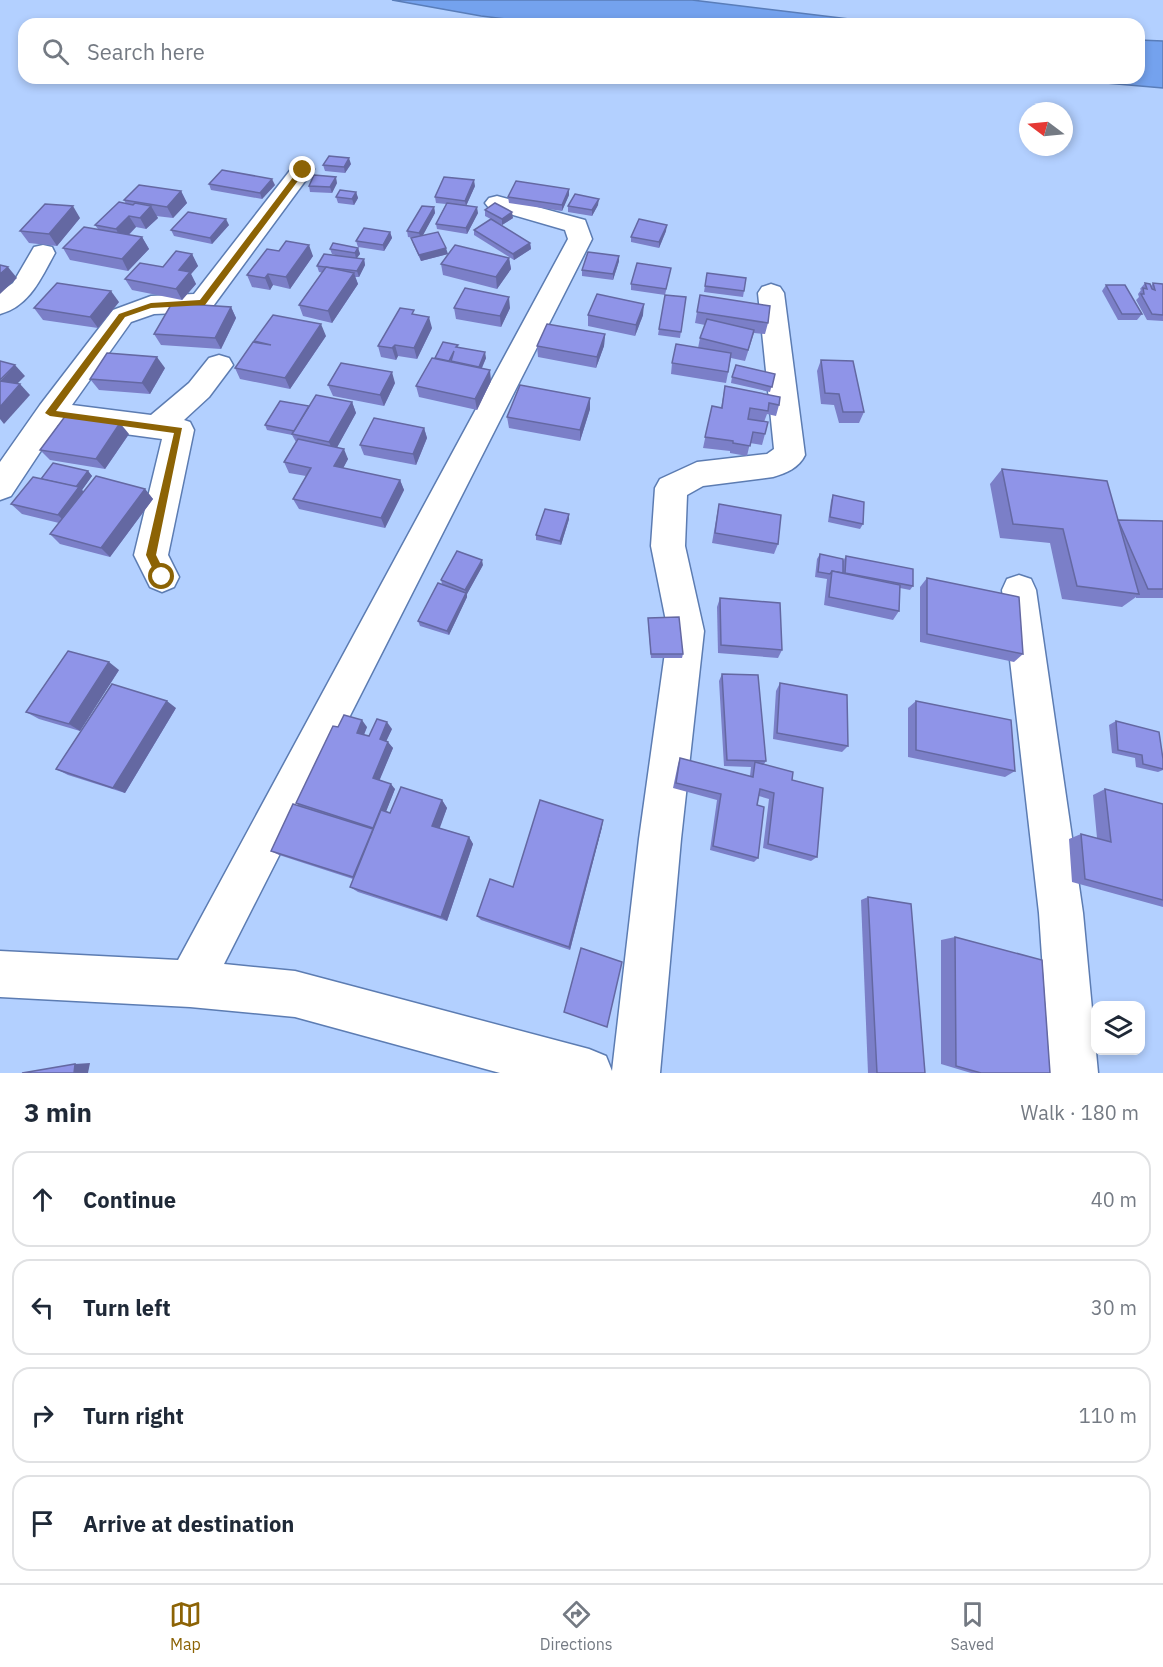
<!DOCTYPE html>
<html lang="en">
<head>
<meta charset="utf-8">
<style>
  :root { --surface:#fff; --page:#f6f6f7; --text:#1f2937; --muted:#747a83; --line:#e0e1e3; --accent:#8c6305 }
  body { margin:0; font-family:"IBM Plex Sans",sans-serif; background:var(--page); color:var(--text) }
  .controls { position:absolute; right:18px; bottom:18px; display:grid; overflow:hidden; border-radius:12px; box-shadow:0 3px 9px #0003 }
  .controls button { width:54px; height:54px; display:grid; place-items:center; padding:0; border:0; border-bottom:2px solid var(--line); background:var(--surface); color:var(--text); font:30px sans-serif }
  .compass { position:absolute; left:1019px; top:102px; width:54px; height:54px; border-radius:50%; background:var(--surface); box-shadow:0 3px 9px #0003; rotate:286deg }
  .stop { position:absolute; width:18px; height:18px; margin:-14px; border:4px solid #8c6305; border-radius:50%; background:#fff }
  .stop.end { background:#8c6305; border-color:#fff; box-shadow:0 2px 6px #0008 }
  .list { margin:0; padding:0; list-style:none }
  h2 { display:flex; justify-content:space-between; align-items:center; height:78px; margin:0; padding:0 24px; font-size:26px }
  h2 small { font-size:20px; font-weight:400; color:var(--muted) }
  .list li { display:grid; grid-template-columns:39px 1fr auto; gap:18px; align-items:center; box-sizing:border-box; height:96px; margin:0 12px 12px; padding:0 12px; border:2px solid var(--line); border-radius:18px }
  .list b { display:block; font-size:22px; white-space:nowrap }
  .list em { font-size:20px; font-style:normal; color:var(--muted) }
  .icon { flex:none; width:33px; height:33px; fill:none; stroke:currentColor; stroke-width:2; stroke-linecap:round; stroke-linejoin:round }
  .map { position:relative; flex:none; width:1163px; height:1073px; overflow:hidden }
  .search { position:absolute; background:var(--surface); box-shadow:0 3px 9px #0003; left:18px; right:18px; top:18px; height:66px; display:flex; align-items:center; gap:15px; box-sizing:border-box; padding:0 21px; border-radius:18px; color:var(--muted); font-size:22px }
  .sheet { height:510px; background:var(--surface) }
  nav { display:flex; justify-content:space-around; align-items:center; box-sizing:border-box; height:84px; border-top:2px solid var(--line); background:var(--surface); font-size:16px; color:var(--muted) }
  nav a { display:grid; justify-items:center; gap:3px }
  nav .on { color:var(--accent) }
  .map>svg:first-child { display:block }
  .water { fill:#74a2ee; stroke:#597db9; stroke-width:1.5 }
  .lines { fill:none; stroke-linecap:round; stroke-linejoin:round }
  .minor-casing { stroke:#5c7cb2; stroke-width:3 }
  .minor { fill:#fff; fill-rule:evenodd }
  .wall { fill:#7b7fc8 }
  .shaded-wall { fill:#6468a2 }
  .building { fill:#8f94e8; stroke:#6468a2; stroke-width:1.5 }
  .route { fill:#8c6305 }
</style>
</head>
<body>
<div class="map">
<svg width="1163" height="1073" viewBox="0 0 1163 1073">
  <rect width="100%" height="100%" fill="#b3d0ff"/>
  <g class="water">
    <path d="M392 0H692L891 24H547L481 16Z"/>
    <path d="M1139 40 1163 41V88L1048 78H1139Z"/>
  </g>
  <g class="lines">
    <defs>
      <g id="minor">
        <path d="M303 162 311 164 314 169 211 309 202 312 154 314 131 322 72 405 151 415 189 383 209 358 219 355 229 358 233 365 209 397 184 420 190 422 194 430 168 555 179 577 174 587 162 592 150 587 134 555 162 439 58 425 11 496 0 500V462L40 405 113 310 151 296 194 294 295 164Z"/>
        <path d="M497 196 585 220 592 239 224 964 295 971 589 1049 606 1056 612 1071 639 839 668 631 651 546 655 488 660 479 697 462 767 454 774 449 758 293 762 287 771 284 780 287 784 293 805 455C799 468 786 473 773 477L703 486 687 495 685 546 704 631 681 839 660 1073H500L295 1017 190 1007 0 997V951L178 960 568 239 565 230 489 208 485 203 489 198Z"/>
        <path d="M43 245 52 247 55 253C41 278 30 306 0 314V292L13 283 34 247Z"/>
        <path d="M1019 575 1031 579 1036 590 1083 913 1098 1073H1050L1039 913 1002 590 1007 579Z"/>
      </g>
    </defs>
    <use href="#minor" class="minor-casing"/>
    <use href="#minor" class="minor"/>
  </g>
  <g class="wall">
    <path d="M351 164 345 173 325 171 323 165Z"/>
    <path d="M337 183 332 193 310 192 309 186Z"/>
    <path d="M209 184 275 185 262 199 211 190Z"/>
    <path d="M475 186 466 206 478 213 467 234 437 229 436 224 446 204 436 203 435 197Z"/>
    <path d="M569 189V195L562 211 509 203 508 197Z"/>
    <path d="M181 191 187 203 173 218 156 216 158 218 146 229 136 227 129 235 142 237 149 249 128 271 70 260 63 248 98 229 95 225 126 204 124 200Z"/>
    <path d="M356 192 358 198 354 205 338 203 336 197Z"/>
    <path d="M598 205 592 216 568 212V206Z"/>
    <path d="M434 207 435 213 422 236 448 254 421 261 413 244 411 238H414L408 237 407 231Z"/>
    <path d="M485 210 513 218 502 225 485 216Z"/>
    <path d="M80 218 57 246 29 243 20 231Z"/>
    <path d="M229 225 212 244 174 236 171 230Z"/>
    <path d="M474 230 530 243 531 249 514 260 474 235Z"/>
    <path d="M666 231 659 248 631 242V237Z"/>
    <path d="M390 232 392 238 384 251 358 247 356 241Z"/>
    <path d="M358 248 360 254 357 258 364 259 365 265 359 277H355L358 284 332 323 303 316 299 305 323 273 319 272 317 266 339 256 332 254 330 249Z"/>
    <path d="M279 251 313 256 290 289 273 285 270 290 252 287 247 275Z"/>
    <path d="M192 254 198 266 191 274 196 284 182 300 132 290 125 279 163 267Z"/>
    <path d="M619 256V261L613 280 582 276V270Z"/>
    <path d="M509 258 511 269 497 289 443 275 441 264Z"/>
    <path d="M671 268 665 295 631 290V284Z"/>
    <path d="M707 273 744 291 743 297 704 292Z"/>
    <path d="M1145 283 1151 286 1153 283 1163 284V321L1147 320 1136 300 1139 297 1138 294 1141 290 1140 289Z"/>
    <path d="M1106 285 1142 314 1137 320H1118L1102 291Z"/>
    <path d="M686 297 680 338 658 335 659 329Z"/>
    <path d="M119 302 98 328 43 320 34 308Z"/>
    <path d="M231 307 236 318 221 349 161 345 154 334Z"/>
    <path d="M454 308H510L501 327 456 319Z"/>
    <path d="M697 312 768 323 765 334 754 333 745 361 731 358 726 383 671 374 672 363 698 348 700 338 705 325 695 323Z"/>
    <path d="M588 315H643L635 336 588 326Z"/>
    <path d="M432 328 417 359 398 356 396 360 381 357 378 346Z"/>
    <path d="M605 334 604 346 596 368 538 357 537 346Z"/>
    <path d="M326 336 290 389 240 379 235 368 255 343 254 341Z"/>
    <path d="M458 347 486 358 482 368 491 381 477 410 419 397 416 386 435 358Z"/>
    <path d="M821 360 864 412 859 423H839L834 405 821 404 817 371Z"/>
    <path d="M165 368 150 394 99 390 90 379Z"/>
    <path d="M775 374 770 392 731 383 732 377Z"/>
    <path d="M395 383 384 406 333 396 328 385Z"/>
    <path d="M725 386 779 405 776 416 767 414 764 422 765 434 762 445 750 443 747 456 730 453V451L703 448 712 406 721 408Z"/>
    <path d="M352 402 356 413 337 447 348 459 343 468 400 480 404 490 385 528 299 509 293 499 306 476 289 473 284 462 296 442 292 435 267 430 265 425 309 406Z"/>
    <path d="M590 409 580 441 509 428 507 417Z"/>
    <path d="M424 428 427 438 416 465 364 455 360 445Z"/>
    <path d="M129 434 105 469 50 460 40 450Z"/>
    <path d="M1002 469 1118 520 1163 521V598H1136V597L1122 607 1062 599 1050 543 1000 538 990 484Z"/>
    <path d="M88 471 92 476 82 490 84 492 145 489 153 499 110 557 60 544 50 534 59 523 22 514 11 504 41 479Z"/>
    <path d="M833 495 863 524 860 529 828 522 831 501Z"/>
    <path d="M719 504 778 544 774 554 712 543 717 514Z"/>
    <path d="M569 514V519L561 545 536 540V535Z"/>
    <path d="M820 554 843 561 846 556 913 586 910 590 900 588 899 611 893 620 824 605 827 579 815 577 817 559Z"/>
    <path d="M483 565 467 594V597L449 635 420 626 418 621 442 584 441 580Z"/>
    <path d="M927 578 1023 654 1014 662 920 642V587Z"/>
    <path d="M720 598 782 650 778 658 718 653 717 607Z"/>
    <path d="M648 618 683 654 682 658H651L648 622Z"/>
    <path d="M119 670 80 731 39 719 26 712Z"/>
    <path d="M722 674 766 761 764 764 792 780 817 857 811 861 763 848 769 799 759 796 757 805 758 858 754 862 710 850 717 800 673 788 678 764 680 758 750 776 751 767 724 766 719 681Z"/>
    <path d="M780 683 848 746 842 752 773 739 776 691Z"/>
    <path d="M916 701 1015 771 1005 777 908 757V708Z"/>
    <path d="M176 708 125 793 68 775 56 769Z"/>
    <path d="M1116 721 1163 759V770L1158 772 1136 767 1135 758 1112 753 1109 725Z"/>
    <path d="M338 727H367L364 735 369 736 392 729 386 741 393 748 379 780 395 789 386 811 390 813 442 800 447 808 439 828 469 837 473 844 447 921 358 892 350 887 353 879 279 855 271 851 299 806 296 803Z"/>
    <path d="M1105 789 1163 804V907L1072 882 1069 839 1081 834 1097 838 1093 795Z"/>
    <path d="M602 827 570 950 481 920 477 916 513 887Z"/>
    <path d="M868 897 925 1073H868L861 900Z"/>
    <path d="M955 937 1050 1073H971L941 1064V940Z"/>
  </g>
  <g class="shaded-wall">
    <path d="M349 158 351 164 345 173 344 167Z"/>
    <path d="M336 177 337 183 332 193 330 187Z"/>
    <path d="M272 179 275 185 262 199 260 193Z"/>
    <path d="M474 180 475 186 466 206 465 201Z"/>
    <path d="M569 189V195L562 211V205Z"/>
    <path d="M181 191 187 203 173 218 167 207Z"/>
    <path d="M356 192 358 198 354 205 352 199Z"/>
    <path d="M599 199 598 205 592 216V210Z"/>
    <path d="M73 206 80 218 57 246 49 234Z"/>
    <path d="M151 206 158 218 146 229 140 218Z"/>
    <path d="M434 207 435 213 421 239 419 233Z"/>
    <path d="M477 207 478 213 467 234 466 228Z"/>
    <path d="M512 212 513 218 502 225V219Z"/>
    <path d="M129 216 136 227 122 241 116 229Z"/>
    <path d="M226 219 229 225 212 244 210 238Z"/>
    <path d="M667 225 666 231 659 248V242Z"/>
    <path d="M390 232 392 238 384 251 383 245Z"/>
    <path d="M142 237 149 249 128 271 122 259Z"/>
    <path d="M530 243 531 249 514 260 513 254Z"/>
    <path d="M309 245 313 256 290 289 286 277Z"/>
    <path d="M358 248 360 254 356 259 355 253Z"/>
    <path d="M446 248 448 254 421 261 419 255Z"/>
    <path d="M192 254 198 266 191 274 196 284 182 300 176 289 179 270Z"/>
    <path d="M619 256V261L613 280V274Z"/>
    <path d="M509 258 511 269 497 289 496 277Z"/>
    <path d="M364 259 365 265 359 277 357 271Z"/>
    <path d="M8 267 17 278 0 294V274Z"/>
    <path d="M354 273 358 284 332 323 328 311Z"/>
    <path d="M268 274 273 285 270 290 265 278Z"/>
    <path d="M111 291 119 302 98 328 90 317Z"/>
    <path d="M509 297 510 308 501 327 500 316Z"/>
    <path d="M644 304 643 315 635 336 636 325Z"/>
    <path d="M231 307 236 318 221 349 215 338Z"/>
    <path d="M429 317 432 328 417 359 414 348Z"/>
    <path d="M321 324 326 336 290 389 285 378Z"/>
    <path d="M605 334 604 346 596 368 597 357Z"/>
    <path d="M395 345 398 356 396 360 392 348Z"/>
    <path d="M485 352 486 358 479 374 478 369Z"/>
    <path d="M157 357 165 368 150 394 142 383Z"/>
    <path d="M15 365 25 376 10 391 0 381Z"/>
    <path d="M490 370 491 381 477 410 475 399Z"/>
    <path d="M392 372 395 383 384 406 380 395Z"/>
    <path d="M20 384 30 395 4 424 0 419V407Z"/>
    <path d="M590 398V409L580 441V430Z"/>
    <path d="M352 402 356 413 334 453 329 442Z"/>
    <path d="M120 423 129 434 105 469 96 459Z"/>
    <path d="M424 428 427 438 416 465 413 454Z"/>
    <path d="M344 449 348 459 339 476 334 466Z"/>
    <path d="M88 471 92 476 82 490 88 497 68 525 58 515 74 488Z"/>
    <path d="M400 480 404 490 385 528 381 518Z"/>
    <path d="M145 489 153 499 110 557 101 548Z"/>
    <path d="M569 514V519L561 545 560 541Z"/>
    <path d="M482 560 483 565 467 594V597L449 635 447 631 466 593 465 590Z"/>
    <path d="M109 662 119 670 80 731 69 724Z"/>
    <path d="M167 701 176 708 125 793 113 788Z"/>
    <path d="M362 720 367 727 362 739 357 733Z"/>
    <path d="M387 722 392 729 384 746 380 739Z"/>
    <path d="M388 742 393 748 378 784 373 778Z"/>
    <path d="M391 784 395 789 378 832 373 828Z"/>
    <path d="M442 800 447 808 438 833 432 826Z"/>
    <path d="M603 820 602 827 570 950 569 947Z"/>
    <path d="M469 837 473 844 447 921 441 917Z"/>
    <path d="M90 1063 88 1073H74L75 1064Z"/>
  </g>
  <g class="building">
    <path d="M329 156 349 158 344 167 323 165Z"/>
    <path d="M222 170 272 179 260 193 209 184Z"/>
    <path d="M314 175 336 177 330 187 309 186Z"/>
    <path d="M444 177 474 180 465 201 435 197Z"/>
    <path d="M516 181 569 189 562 205 508 197Z"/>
    <path d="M139 185 181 191 167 207 124 200Z"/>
    <path d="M340 190 356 192 352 199 336 197Z"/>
    <path d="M575 194 599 199 592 210 568 206Z"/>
    <path d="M119 202 133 205 135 203 151 206 140 218 129 216 116 229 95 225Z"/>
    <path d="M447 203 477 207 466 228 436 224Z"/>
    <path d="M495 203 512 212 502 219 485 210Z"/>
    <path d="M45 204 73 206 49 234 20 231Z"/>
    <path d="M422 206 434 207 419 233 407 231Z"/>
    <path d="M188 212 226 219 210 238 171 230Z"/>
    <path d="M491 219 530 243 513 254 474 230Z"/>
    <path d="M639 219 667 225 659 242 631 237Z"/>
    <path d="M84 227 142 237 122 259 63 248Z"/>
    <path d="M364 228 390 232 383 245 356 241Z"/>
    <path d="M438 232 446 248 419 255 411 238Z"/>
    <path d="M286 241 309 245 286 277 268 274 265 278 247 275 267 249 279 251Z"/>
    <path d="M333 243 358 248 355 253 330 249Z"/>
    <path d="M455 245 509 258 496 277 441 264Z"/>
    <path d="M176 251 192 254 179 270 190 272 176 289 125 279 140 263 163 267Z"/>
    <path d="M588 252 619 256 613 274 582 270Z"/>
    <path d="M324 254 364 259 357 271 317 266Z"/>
    <path d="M637 263 671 268 666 289 631 284Z"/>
    <path d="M0 265 8 267 0 274Z"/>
    <path d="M326 267 354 273 328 311 299 305Z"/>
    <path d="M707 273 746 278 744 291 705 286Z"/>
    <path d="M57 283 111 291 90 317 34 308Z"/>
    <path d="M1145 283 1150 284 1152 289 1155 290 1153 283 1163 284V315L1152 314 1141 294H1144L1143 288 1147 289Z"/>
    <path d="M1106 285H1125L1142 314H1122Z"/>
    <path d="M465 288 509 297 500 316 454 308Z"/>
    <path d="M597 294 644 304 636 325 588 315Z"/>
    <path d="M665 295 686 297 681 332 659 329Z"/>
    <path d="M700 295 770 306 768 323 697 312Z"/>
    <path d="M172 303 231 307 215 338 154 334Z"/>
    <path d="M400 308 414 310 412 314 429 317 414 348 395 345 392 348 378 346Z"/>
    <path d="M273 315 321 324 285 378 235 368 253 342 271 345 254 341Z"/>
    <path d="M707 319 754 330 748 350 700 338Z"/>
    <path d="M547 324 605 334 597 357 537 346Z"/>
    <path d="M443 342 458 345 456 347 485 352 479 367 451 361 454 351 449 361 435 358Z"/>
    <path d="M676 344 731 353 728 372 672 363Z"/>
    <path d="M107 353 157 357 142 383 90 379Z"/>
    <path d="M432 358 490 370 475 399 416 386Z"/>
    <path d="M821 360 853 361 864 412H843L839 394 825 393Z"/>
    <path d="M0 361 15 365 0 380Z"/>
    <path d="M341 363 392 372 380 395 328 385Z"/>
    <path d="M736 365 775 374 772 387 732 377Z"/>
    <path d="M0 381 20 384 0 407Z"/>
    <path d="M520 385 590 398 580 430 507 417Z"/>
    <path d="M725 386 780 397 779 405 769 403 768 411 750 408 748 419 768 422 765 434 753 432 750 446 733 443V441L705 437 712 406 722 408Z"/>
    <path d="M316 395 352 402 329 442 292 434Z"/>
    <path d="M280 401 309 406 294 431 265 425Z"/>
    <path d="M66 415 120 423 96 459 40 450Z"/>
    <path d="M374 418 424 428 413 454 360 445Z"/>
    <path d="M298 439 344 449 334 466 400 480 381 518 293 499 311 468 284 462Z"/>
    <path d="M53 463 88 471 76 487 41 479Z"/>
    <path d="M1002 469 1107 481 1139 594 1077 586 1063 529 1013 524Z"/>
    <path d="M96 476 145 489 101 548 50 534Z"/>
    <path d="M33 477 79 487 58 515 11 504Z"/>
    <path d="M833 495 864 502 863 524 830 517Z"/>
    <path d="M719 504 781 515 778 544 715 533Z"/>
    <path d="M545 509 569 514 560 541 536 535Z"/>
    <path d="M1118 520 1163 521V589H1148Z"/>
    <path d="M457 551 482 560 465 590 441 580Z"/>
    <path d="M820 554 843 559V573L832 571 830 574 818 572Z"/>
    <path d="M846 556 913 569V586L845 573Z"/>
    <path d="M832 571 900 585 899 611 829 597Z"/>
    <path d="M927 578 1019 597 1023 654 927 634Z"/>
    <path d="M438 583 466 593 447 631 418 621Z"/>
    <path d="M720 598 780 603 782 650 721 645Z"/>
    <path d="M679 617 683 654H651L648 618Z"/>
    <path d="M68 651 109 662 69 724 26 712Z"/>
    <path d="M722 674 758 675 766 761 727 760Z"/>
    <path d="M780 683 847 695 848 746 777 733Z"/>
    <path d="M112 684 167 701 113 788 56 769Z"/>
    <path d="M916 701 1011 720 1015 771 916 750Z"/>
    <path d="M344 715 362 720 357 733 369 736 377 719 387 722 380 739 388 742 373 778 391 784 373 828 296 803 333 726 338 727Z"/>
    <path d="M1116 721 1159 732 1163 759V769L1143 764 1142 755 1118 750Z"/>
    <path d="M680 758 753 777 755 762 793 772 792 780 823 788 817 857 768 844 774 793 760 789 757 805 764 807 758 858 713 846 721 794 676 783Z"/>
    <path d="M401 787 442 800 432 826 469 837 441 917 350 887 381 810 390 813Z"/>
    <path d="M1105 789 1163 804V900L1085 879 1081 834 1111 842Z"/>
    <path d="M540 800 603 820 569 947 477 916 490 879 513 887Z"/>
    <path d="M293 804 373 829 353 877 271 851Z"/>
    <path d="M868 897 911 904 925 1073H877Z"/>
    <path d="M955 937 1042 960 1050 1073H981L956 1066Z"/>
    <path d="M581 948 622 962 607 1027 564 1012Z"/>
    <path d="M75 1064 74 1073H22Z"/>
  </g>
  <path class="route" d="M300 168 306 170 205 305 151 308 125 317 56 411 182 428 156 555 167 577 162 582 158 580 146 555 174 433 50 416 45 413 119 314 151 303 200 300Z"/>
</svg>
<div class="controls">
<button><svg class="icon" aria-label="layers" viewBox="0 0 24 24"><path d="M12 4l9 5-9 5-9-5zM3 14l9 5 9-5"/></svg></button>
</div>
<svg class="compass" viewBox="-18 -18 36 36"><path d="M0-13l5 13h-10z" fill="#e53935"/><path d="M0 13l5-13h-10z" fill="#747a83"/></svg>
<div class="stop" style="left:162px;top:577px"></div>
<div class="stop end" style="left:303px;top:170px"></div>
<div class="search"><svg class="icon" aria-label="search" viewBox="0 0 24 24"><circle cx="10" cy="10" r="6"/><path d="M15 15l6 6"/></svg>Search here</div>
</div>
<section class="sheet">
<h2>3 min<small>Walk · 180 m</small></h2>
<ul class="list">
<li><svg class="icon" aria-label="ahead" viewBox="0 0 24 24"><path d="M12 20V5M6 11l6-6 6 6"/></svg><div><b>Continue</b></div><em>40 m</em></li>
<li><svg class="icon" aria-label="left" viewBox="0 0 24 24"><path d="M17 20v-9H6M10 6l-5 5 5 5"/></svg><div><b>Turn left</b></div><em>30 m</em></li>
<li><svg class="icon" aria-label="right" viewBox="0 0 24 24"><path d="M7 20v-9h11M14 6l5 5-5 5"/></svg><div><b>Turn right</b></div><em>110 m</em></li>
<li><svg class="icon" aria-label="arrive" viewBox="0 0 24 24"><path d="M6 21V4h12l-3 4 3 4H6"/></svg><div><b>Arrive at destination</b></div></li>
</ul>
</section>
<nav>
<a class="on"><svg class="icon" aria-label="map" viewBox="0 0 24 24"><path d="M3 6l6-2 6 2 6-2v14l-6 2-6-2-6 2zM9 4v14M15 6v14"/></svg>Map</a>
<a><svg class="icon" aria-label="directions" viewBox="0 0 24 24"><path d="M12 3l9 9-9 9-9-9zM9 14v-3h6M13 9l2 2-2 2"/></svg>Directions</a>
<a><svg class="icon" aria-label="saved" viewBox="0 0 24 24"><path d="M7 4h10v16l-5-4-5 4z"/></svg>Saved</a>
</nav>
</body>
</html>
